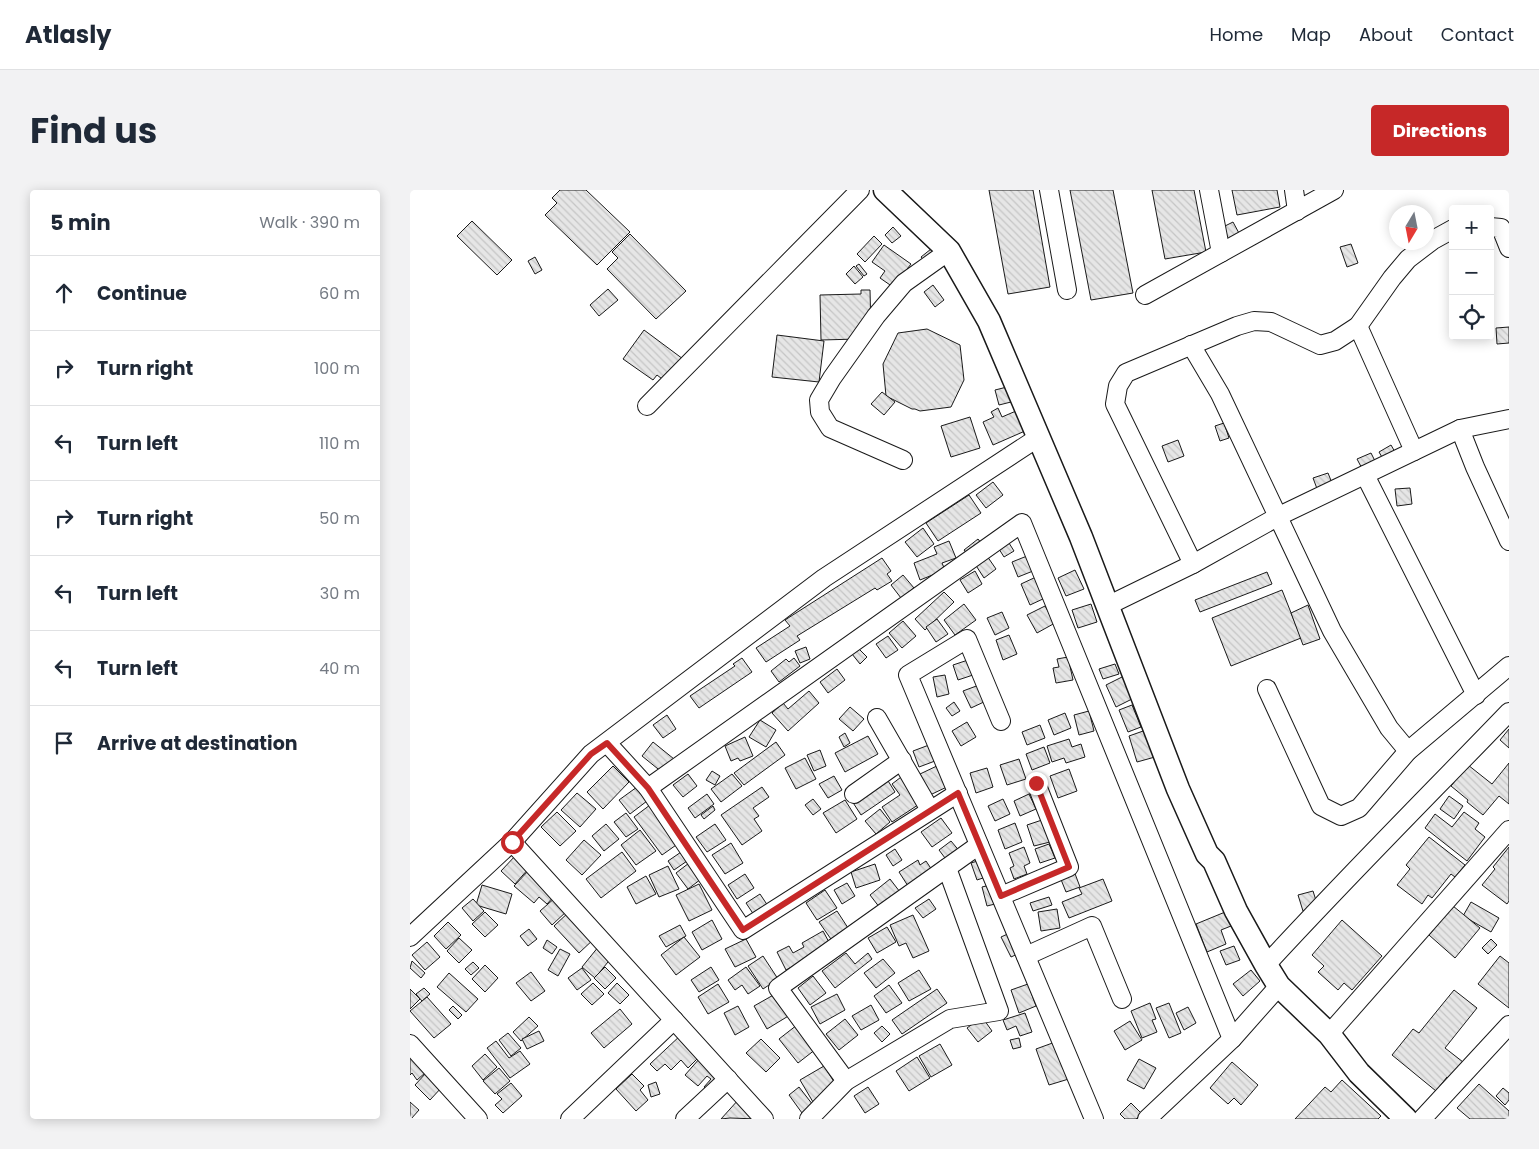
<!DOCTYPE html>
<html lang="en">
<head>
<meta charset="utf-8">
<style>
  :root { --surface:#fff; --page:#f2f2f3; --text:#1f2937; --muted:#747a83; --line:#e0e1e3; --accent:#c62828 }
  body { margin:0; font-family:Poppins,sans-serif; background:var(--page); color:var(--text) }
  .controls { position:absolute; right:15px; top:15px; display:grid; overflow:hidden; border-radius:5px; box-shadow:0 2px 12px #0003 }
  .controls button { width:45px; height:45px; display:grid; place-items:center; padding:0; border:0; border-bottom:1px solid var(--line); background:var(--surface); color:var(--text); font:25px sans-serif }
  .compass { position:absolute; left:979px; top:15px; width:45px; height:45px; border-radius:50%; background:var(--surface); box-shadow:0 2px 12px #0003; rotate:190deg }
  .stop { position:absolute; width:15px; height:15px; margin:-11px; border:4px solid #c62828; border-radius:50%; background:#fff }
  .stop.end { background:#c62828; border-color:#fff; box-shadow:0 1px 5px #0008 }
  .list { margin:0; padding:0; list-style:none }
  h2 { display:flex; justify-content:space-between; align-items:center; height:65px; margin:0; padding:0 20px; font-size:21px }
  h2 small { font-size:16px; font-weight:400; color:var(--muted) }
  .list li { display:grid; grid-template-columns:32px 1fr auto; gap:15px; align-items:center; box-sizing:border-box; height:75px; padding:0 20px; border-top:1px solid var(--line) }
  .list b { display:block; font-size:19px; white-space:nowrap }
  .list em { font-size:16px; font-style:normal; color:var(--muted) }
  .icon { flex:none; width:28px; height:28px; fill:none; stroke:currentColor; stroke-width:2; stroke-linecap:round; stroke-linejoin:round }
  .map { position:relative; flex:none; width:1099px; height:929px; overflow:hidden; border-radius:5px }
  header { display:flex; align-items:center; gap:30px; box-sizing:border-box; height:70px; padding:0 25px; background:var(--surface); border-bottom:1px solid var(--line) }
  header strong { font-size:24px }
  nav { display:flex; gap:28px; margin-inline-start:auto; font-size:18px }
  .intro { display:flex; align-items:center; justify-content:space-between; box-sizing:border-box; height:120px; padding:0 30px }
  h1 { margin:0; font-size:35px }
  .button { padding:12px 22px; border-radius:5px; background:var(--accent); color:#fff; font-size:18px; font-weight:700 }
  main { display:flex; gap:30px; padding:0 30px }
  aside { flex:1; background:var(--surface); border-radius:5px; box-shadow:0 2px 12px #0003 }
  .map>svg:first-child { display:block }
  .building { fill:url(#building-back-hatch); stroke:#1a1a1a }
  .lines { fill:none; stroke-linecap:round; stroke-linejoin:round }
  .minor-casing { stroke:#1a1a1a; stroke-width:20 }
  .major-casing { stroke:#1a1a1a; stroke-width:25 }
  .minor { stroke:#fff; stroke-width:18 }
  .major { stroke:#fff; stroke-width:22 }
  .route { stroke:#c62828; stroke-width:6 }
</style>
</head>
<body>
<header>
<strong>Atlasly</strong>
<nav><a>Home</a><a>Map</a><a>About</a><a>Contact</a></nav>
</header>
<div class="intro"><h1>Find us</h1><a class="button">Directions</a></div>
<main>
<aside>
<h2>5 min<small>Walk · 390 m</small></h2>
<ul class="list">
<li><svg class="icon" aria-label="ahead" viewBox="0 0 24 24"><path d="M12 20V5M6 11l6-6 6 6"/></svg><div><b>Continue</b></div><em>60 m</em></li>
<li><svg class="icon" aria-label="right" viewBox="0 0 24 24"><path d="M7 20v-9h11M14 6l5 5-5 5"/></svg><div><b>Turn right</b></div><em>100 m</em></li>
<li><svg class="icon" aria-label="left" viewBox="0 0 24 24"><path d="M17 20v-9H6M10 6l-5 5 5 5"/></svg><div><b>Turn left</b></div><em>110 m</em></li>
<li><svg class="icon" aria-label="right" viewBox="0 0 24 24"><path d="M7 20v-9h11M14 6l5 5-5 5"/></svg><div><b>Turn right</b></div><em>50 m</em></li>
<li><svg class="icon" aria-label="left" viewBox="0 0 24 24"><path d="M17 20v-9H6M10 6l-5 5 5 5"/></svg><div><b>Turn left</b></div><em>30 m</em></li>
<li><svg class="icon" aria-label="left" viewBox="0 0 24 24"><path d="M17 20v-9H6M10 6l-5 5 5 5"/></svg><div><b>Turn left</b></div><em>40 m</em></li>
<li><svg class="icon" aria-label="arrive" viewBox="0 0 24 24"><path d="M6 21V4h12l-3 4 3 4H6"/></svg><div><b>Arrive at destination</b></div></li>
</ul>
</aside>
<div class="map">
<svg width="1099" height="929" viewBox="0 0 1099 929">
  <defs>
    <pattern id="building-back-hatch" width="6" height="6" patternUnits="userSpaceOnUse" patternTransform="scale(1.25)"><rect width="6" height="6" fill="#e6e6e6"/><path d="M-1 5l2 2M0 0l6 6M5-1l2 2" fill="none" stroke="#c5c5c5"/></pattern>
  </defs>
  <rect width="100%" height="100%" fill="#fff"/>
  <g class="building">
    <path d="M150 0H176L220 42 187 75 135 25 147 13 142 8Z"/>
    <path d="M579 0H623L640 97 598 104Z"/>
    <path d="M660 0H703L723 103 681 110Z"/>
    <path d="M742 0H784L796 62 755 69Z"/>
    <path d="M822 0H867L870 17 827 25Z"/>
    <path d="M62 31 102 70 87 85 47 46Z"/>
    <path d="M823 32 830 45 818 51 811 38Z"/>
    <path d="M483 37 491 46 482 53 475 45Z"/>
    <path d="M220 44 276 101 246 129 197 79 208 68 202 62Z"/>
    <path d="M464 46 472 54 455 72 447 64Z"/>
    <path d="M941 54 948 73 937 77 930 57Z"/>
    <path d="M474 55 501 74 483 97 470 88 475 81 462 72Z"/>
    <path d="M521 59 526 65 516 73 511 67Z"/>
    <path d="M125 67 132 80 125 84 118 71Z"/>
    <path d="M449 74 457 84 454 86 446 76Z"/>
    <path d="M444 76 453 87 445 94 436 84Z"/>
    <path d="M523 95 534 110 525 117 514 102Z"/>
    <path d="M198 99 208 110 189 126 180 115Z"/>
    <path d="M451 100H460L461 141 448 149 411 150 410 105 451 104Z"/>
    <path d="M1099 137V153L1087 154 1086 138Z"/>
    <path d="M517 139 550 155 554 190 541 217 510 221 505 219H502L476 206 473 174 488 143Z"/>
    <path d="M234 140 273 169 256 192 247 185 243 190 213 169Z"/>
    <path d="M367 145 414 151 409 192 362 187Z"/>
    <path d="M597 197 601 212 589 215 585 200Z"/>
    <path d="M472 202 485 212 474 225 461 214Z"/>
    <path d="M588 218 592 227 606 221 615 241 583 255 573 232 584 227 581 222Z"/>
    <path d="M560 227 570 258 541 267 531 236Z"/>
    <path d="M814 233 819 248 810 251 805 236Z"/>
    <path d="M768 250 774 266 758 272 752 256Z"/>
    <path d="M981 255 989 269 977 276 969 262Z"/>
    <path d="M961 263 970 281 957 288 947 269Z"/>
    <path d="M918 283 924 298 909 304 903 288Z"/>
    <path d="M583 292 593 305 576 318 566 305Z"/>
    <path d="M1000 298 1002 314 987 316 985 299Z"/>
    <path d="M559 305 571 323 528 351 516 333Z"/>
    <path d="M513 338 524 354 507 367 495 352Z"/>
    <path d="M568 349 572 354 557 364 554 360Z"/>
    <path d="M539 351 546 368 532 373 535 380 510 390 504 373 527 364 524 357Z"/>
    <path d="M599 353 604 361 594 367 589 359Z"/>
    <path d="M577 366 586 379 574 388 565 374Z"/>
    <path d="M617 366 623 381 608 387 602 372Z"/>
    <path d="M472 368 481 381 477 384 482 391 467 400 465 398 387 446 390 450 356 472 346 458 380 436 375 430Z"/>
    <path d="M665 380 674 399 656 406 648 388Z"/>
    <path d="M565 381 572 394 558 403 550 390Z"/>
    <path d="M857 382 862 394 790 422 785 410Z"/>
    <path d="M493 385 504 398 491 408 481 395Z"/>
    <path d="M626 387 635 408 620 415 611 394Z"/>
    <path d="M872 400 891 448 821 476 802 428Z"/>
    <path d="M534 402 544 412 515 440 505 429Z"/>
    <path d="M554 414 566 430 545 445 534 430Z"/>
    <path d="M681 414 687 432 668 438 662 420Z"/>
    <path d="M898 415 910 449 893 455 881 423Z"/>
    <path d="M635 416 645 433 627 443 617 425Z"/>
    <path d="M592 422 599 438 585 445 577 428Z"/>
    <path d="M527 429 538 444 526 452 516 437Z"/>
    <path d="M493 431 506 446 492 458 479 443Z"/>
    <path d="M599 445 607 464 593 470 586 450Z"/>
    <path d="M478 446 488 460 476 468 466 454Z"/>
    <path d="M396 457 400 469 390 473 385 461Z"/>
    <path d="M448 458 457 467 450 474 442 464Z"/>
    <path d="M658 467 663 490 646 493 643 478 649 477 647 469Z"/>
    <path d="M332 468 342 482 289 518 280 506 325 476 323 474Z"/>
    <path d="M384 468 390 476 369 492 361 481 376 469 379 472Z"/>
    <path d="M558 470 563 485 548 490 543 475Z"/>
    <path d="M705 474 709 484 693 489 689 479Z"/>
    <path d="M427 479 435 490 418 503 410 492Z"/>
    <path d="M535 485 539 504 527 507 523 487Z"/>
    <path d="M714 486 724 508 706 517 696 495Z"/>
    <path d="M569 495 576 511 561 518 553 501Z"/>
    <path d="M399 501 409 513 378 541 362 523 373 513 378 519Z"/>
    <path d="M544 512 550 521 542 526 536 518Z"/>
    <path d="M722 515 731 537 718 542 709 520Z"/>
    <path d="M440 517 454 529 443 541 429 529Z"/>
    <path d="M679 521 684 541 669 545 664 525Z"/>
    <path d="M655 523 661 538 644 545 638 530Z"/>
    <path d="M257 525 266 539 253 548 243 535Z"/>
    <path d="M350 530 366 540 356 557 339 547Z"/>
    <path d="M557 532 566 547 551 556 542 541Z"/>
    <path d="M630 535 635 548 617 555 612 542Z"/>
    <path d="M1099 539V558L1090 550Z"/>
    <path d="M736 540 745 567 727 572 719 546Z"/>
    <path d="M435 543 440 553 434 557 429 547Z"/>
    <path d="M458 546 468 564 435 582 425 563Z"/>
    <path d="M335 547 343 566 330 571 328 568 321 571 315 556Z"/>
    <path d="M659 549 662 557 671 554 675 567 656 573 654 568 642 572 637 556Z"/>
    <path d="M243 552 264 569 253 583 232 566Z"/>
    <path d="M366 552 375 565 334 595 324 583Z"/>
    <path d="M519 555 525 571 509 577 503 561Z"/>
    <path d="M634 557 640 573 622 580 616 564Z"/>
    <path d="M410 560 416 576 404 581 397 565Z"/>
    <path d="M395 568 406 589 386 599 375 578Z"/>
    <path d="M609 569 616 589 597 595 590 575Z"/>
    <path d="M1099 573V614L1089 606 1073 625 1057 612 1058 610 1041 596 1058 575 1082 594Z"/>
    <path d="M531 574 541 595 520 605 510 584Z"/>
    <path d="M203 576 219 592 193 619 177 602Z"/>
    <path d="M577 578 583 597 566 603 560 583Z"/>
    <path d="M659 579 667 601 648 608 640 586Z"/>
    <path d="M302 581 310 586 305 595 296 590Z"/>
    <path d="M278 584 287 596 273 607 263 595Z"/>
    <path d="M322 584 332 596 311 612 301 599Z"/>
    <path d="M495 584 514 611 482 632 472 617 490 605 482 594Z"/>
    <path d="M424 586 432 600 418 608 409 594Z"/>
    <path d="M475 586 485 602 451 625 440 608Z"/>
    <path d="M227 597 237 611 220 624 209 610Z"/>
    <path d="M352 597 359 607 343 618 349 626 344 629 352 641 332 655 311 625Z"/>
    <path d="M167 603 186 619 170 637 151 620Z"/>
    <path d="M297 604 304 614 285 628 278 618Z"/>
    <path d="M619 604 626 619 610 626 604 611Z"/>
    <path d="M1039 606 1053 616 1044 629 1030 619Z"/>
    <path d="M403 609 411 619 403 625 395 615Z"/>
    <path d="M593 609 600 624 585 631 578 616Z"/>
    <path d="M435 610 447 629 426 643 413 623Z"/>
    <path d="M240 615 269 653 252 665 224 627Z"/>
    <path d="M303 616 305 620 294 629 291 625Z"/>
    <path d="M470 619 480 632 466 644 455 631Z"/>
    <path d="M147 622 166 641 150 656 131 637Z"/>
    <path d="M1054 622 1069 633 1065 639 1075 647 1057 671 1015 638 1025 624 1042 637Z"/>
    <path d="M216 623 228 639 216 647 204 632Z"/>
    <path d="M531 628 542 643 522 657 511 642Z"/>
    <path d="M632 630 640 652 624 656 617 635Z"/>
    <path d="M605 633 612 652 595 659 588 640Z"/>
    <path d="M196 634 209 649 194 661 182 646Z"/>
    <path d="M305 634 316 650 297 662 286 647Z"/>
    <path d="M230 640 246 661 226 675 211 655Z"/>
    <path d="M1019 647 1055 675 1045 687 1041 684 1022 708 1018 705 1012 714 987 695 1000 679 996 675Z"/>
    <path d="M174 650 191 665 172 685 156 670Z"/>
    <path d="M541 651 551 663 538 672 529 660Z"/>
    <path d="M321 653 333 673 315 684 302 665Z"/>
    <path d="M639 654 645 668 630 673 625 659Z"/>
    <path d="M614 657 620 673 614 676 617 684 604 689 600 678 604 676 599 663Z"/>
    <path d="M1099 657V711L1097 714 1072 695 1085 679 1083 677Z"/>
    <path d="M485 659 492 670 483 676 476 665Z"/>
    <path d="M274 660 280 669 264 680 258 671Z"/>
    <path d="M212 662 226 681 191 708 176 689Z"/>
    <path d="M106 665 120 677 105 694 91 681Z"/>
    <path d="M574 669 579 686 567 690 561 673Z"/>
    <path d="M283 670 295 686 278 699 266 683Z"/>
    <path d="M508 670 510 675 516 671 522 680 498 696 489 682Z"/>
    <path d="M465 674 470 690 446 698 441 682Z"/>
    <path d="M258 676 269 699 249 707 239 685Z"/>
    <path d="M119 680 146 704 137 714 129 707 124 713 104 696Z"/>
    <path d="M664 681 670 697 656 702 650 687Z"/>
    <path d="M335 684 344 698 327 709 318 695Z"/>
    <path d="M236 686 246 704 226 714 217 697Z"/>
    <path d="M480 689 490 702 470 718 460 705Z"/>
    <path d="M693 689 702 711 659 728 652 712 672 704 669 698Z"/>
    <path d="M437 693 445 706 432 714 424 700Z"/>
    <path d="M289 694 302 720 279 731 266 705Z"/>
    <path d="M584 694 589 713 577 716 572 697Z"/>
    <path d="M72 695 102 704 96 724 66 715Z"/>
    <path d="M415 700 427 718 407 730 396 713Z"/>
    <path d="M903 701 908 717 893 721 888 705Z"/>
    <path d="M350 704 360 719 346 728 336 713Z"/>
    <path d="M146 707 158 720 142 735 130 721Z"/>
    <path d="M639 707 642 715 623 721 620 713Z"/>
    <path d="M63 709 74 721 63 731 52 718Z"/>
    <path d="M519 709 526 719 513 728 505 718Z"/>
    <path d="M1061 712 1089 728 1081 742 1053 726Z"/>
    <path d="M1043 716 1070 738 1045 768 1019 745Z"/>
    <path d="M647 719 650 738 631 741 628 722Z"/>
    <path d="M820 720 826 734 811 740 816 754 797 762 786 734Z"/>
    <path d="M160 721 185 748 169 763 144 736Z"/>
    <path d="M427 721 440 741 423 752 409 732Z"/>
    <path d="M75 722 88 735 75 747 62 734Z"/>
    <path d="M503 725 519 761 503 768 496 753 489 756 480 735Z"/>
    <path d="M302 730 312 749 292 760 282 742Z"/>
    <path d="M932 730 972 766 942 800 934 793 928 800 908 782 914 776 902 765Z"/>
    <path d="M38 732 51 745 36 759 24 746Z"/>
    <path d="M270 735 276 746 256 757 249 746Z"/>
    <path d="M477 737 486 752 467 763 458 748Z"/>
    <path d="M119 739 127 749 118 756 110 746Z"/>
    <path d="M413 741 421 756 376 780 367 762 379 756 383 763 394 757 392 753Z"/>
    <path d="M602 742 612 762 601 767 591 747Z"/>
    <path d="M274 747 290 767 266 785 251 765Z"/>
    <path d="M49 748 62 760 49 773 37 761Z"/>
    <path d="M336 749 346 767 325 777 315 759Z"/>
    <path d="M1081 749 1087 755 1078 764 1072 758Z"/>
    <path d="M137 750 147 757 142 764 133 758Z"/>
    <path d="M17 752 30 767 15 780 2 765Z"/>
    <path d="M189 756 202 767 185 788 172 777Z"/>
    <path d="M824 756 830 770 816 775 810 761Z"/>
    <path d="M150 759 160 764 148 786 138 780Z"/>
    <path d="M436 763 445 774 458 763 462 769 425 798 412 781Z"/>
    <path d="M353 766 368 789 353 799 338 776Z"/>
    <path d="M1090 766 1099 773V818L1068 794Z"/>
    <path d="M473 769 485 783 466 798 454 783Z"/>
    <path d="M2 771 15 783 11 788 0 778Z"/>
    <path d="M63 772 69 778 61 785 55 779Z"/>
    <path d="M75 775 88 788 75 802 62 789Z"/>
    <path d="M195 777 206 788 195 799 184 788Z"/>
    <path d="M301 777 309 790 289 802 281 790Z"/>
    <path d="M336 777 350 796 338 804 332 795 325 800 318 790Z"/>
    <path d="M172 778 181 790 167 800 158 788Z"/>
    <path d="M509 780 521 799 499 811 488 793Z"/>
    <path d="M841 780 850 791 833 806 823 794Z"/>
    <path d="M121 782 135 801 121 811 106 793Z"/>
    <path d="M39 783 68 809 56 822 27 797Z"/>
    <path d="M403 786 416 803 400 815 388 798Z"/>
    <path d="M183 793 194 804 182 815 171 804Z"/>
    <path d="M207 793 219 805 210 814 198 803Z"/>
    <path d="M308 794 319 812 298 824 288 807Z"/>
    <path d="M618 794 626 816 609 823 601 800Z"/>
    <path d="M479 795 492 813 476 823 464 806Z"/>
    <path d="M14 798 20 804 12 811 6 804Z"/>
    <path d="M0 799 10 809 0 819Z"/>
    <path d="M527 799 537 813 492 844 482 830Z"/>
    <path d="M1044 800 1067 818 1035 858 1053 872 1039 889 1037 887 1026 901 982 865 1003 839 1009 843Z"/>
    <path d="M367 803 380 825 357 839 344 816Z"/>
    <path d="M427 804 435 820 410 834 401 817Z"/>
    <path d="M17 807 41 834 24 848 0 821Z"/>
    <path d="M740 813 746 829 742 830 747 842 732 848 721 821Z"/>
    <path d="M759 813 771 843 759 848 746 818Z"/>
    <path d="M461 815 469 830 451 840 442 826Z"/>
    <path d="M43 816 52 825 48 829 39 820Z"/>
    <path d="M328 816 339 837 325 845 314 823Z"/>
    <path d="M778 817 786 833 774 840 766 823Z"/>
    <path d="M210 819 222 834 194 858 181 843Z"/>
    <path d="M615 823 622 842 610 846 606 836 597 840 593 830Z"/>
    <path d="M119 827 128 836 111 851 103 842Z"/>
    <path d="M572 827 582 841 568 852 557 838Z"/>
    <path d="M435 829 448 845 429 860 416 844Z"/>
    <path d="M720 831 732 850 715 860 704 841Z"/>
    <path d="M387 835 406 859 388 873 369 849Z"/>
    <path d="M472 836 480 844 472 852 464 843Z"/>
    <path d="M129 841 134 851 117 859 112 849Z"/>
    <path d="M98 843 111 858 101 866 89 850Z"/>
    <path d="M272 844 292 864 278 878 271 870 261 880 255 874 247 881 240 874Z"/>
    <path d="M609 848 611 857 603 859 600 850Z"/>
    <path d="M351 849 370 868 356 882 336 863Z"/>
    <path d="M86 851 99 868 110 861 120 874 100 888 77 858Z"/>
    <path d="M648 851 662 888 639 895 626 859Z"/>
    <path d="M530 854 542 875 521 887 509 866Z"/>
    <path d="M75 864 87 877 73 890 62 876Z"/>
    <path d="M0 866 15 883 7 890 2 883 0 885Z"/>
    <path d="M507 867 520 888 499 901 486 881Z"/>
    <path d="M290 868 310 886 297 900 294 897 301 889 297 886 288 896 275 885Z"/>
    <path d="M729 869 746 878 734 899 717 890Z"/>
    <path d="M822 872 848 895 831 915 824 908 818 914 800 898Z"/>
    <path d="M414 876 428 898 403 912 390 890Z"/>
    <path d="M89 878 100 891 85 904 73 891Z"/>
    <path d="M16 883 32 897 20 910 5 895Z"/>
    <path d="M222 884 234 896 230 900 238 910 226 921 206 899Z"/>
    <path d="M932 890 971 926 968 929H885L915 897 921 902Z"/>
    <path d="M246 892 250 904 241 907 238 895Z"/>
    <path d="M101 893 112 906 93 923 85 915 92 909 87 904Z"/>
    <path d="M1069 894 1099 921V929H1060L1047 918Z"/>
    <path d="M389 897 403 915 392 923 379 905Z"/>
    <path d="M458 897 469 914 455 923 444 906Z"/>
    <path d="M1093 898 1099 903V910L1095 915 1086 906Z"/>
    <path d="M329 909 348 929 320 928 311 929Z"/>
    <path d="M0 912 9 920 1 929H0Z"/>
    <path d="M721 913 732 924 726 929H715L710 924Z"/>
  </g>
  <g class="lines">
    <defs>
      <g id="minor">
        <path d="M639 0 657 100"/>
        <path d="M799 0 811 63"/>
        <path d="M884 0 887 21"/>
        <path d="M1080 37 1091 38 1099 58"/>
        <path d="M735 105 924 0"/>
        <path d="M948 136 1004 261"/>
        <path d="M781 155 810 204 922 441 979 538 998 561"/>
        <path d="M237 216 450 0"/>
        <path d="M1050 239 1065 277 1099 351"/>
        <path d="M493 270 420 238 410 222 409 210 422 188 466 126 494 93 539 61"/>
        <path d="M955 285 1066 505"/>
        <path d="M783 374 705 214 708 196 716 183 827 136 844 131 861 132 910 155 925 151 948 136 982 88 998 69 1023 50 1043 39"/>
        <path d="M697 416 783 374 869 326 1050 239 1099 229"/>
        <path d="M857 499 911 616 931 626 949 618 998 561 1099 476"/>
        <path d="M467 528 520 620"/>
        <path d="M591 531 557 449 498 485 684 929"/>
        <path d="M197 553 238 598 333 740 548 603"/>
        <path d="M238 598 612 333 822 849"/>
        <path d="M444 604 492 570"/>
        <path d="M102 652 354 929"/>
        <path d="M591 706 659 677 626 593"/>
        <path d="M0 747 102 652 181 564 414 388 629 247"/>
        <path d="M616 766 682 736 712 809"/>
        <path d="M856 775C935 689 1018 606 1099 522"/>
        <path d="M919 844 1099 640"/>
        <path d="M0 854 68 929"/>
        <path d="M436 891 368 798 569 655"/>
        <path d="M160 929 264 830"/>
        <path d="M275 929 318 889"/>
        <path d="M399 929 436 891 540 829 589 821 537 678"/>
        <path d="M737 929 822 849 869 796"/>
        <path d="M1012 929 1099 835"/>
      </g>
      <path id="major" d="M475 0 539 61 579 131 671 347 768 599 797 664 804 671 826 721 856 775 869 796 919 844 949 883 996 929"/>
    </defs>
    <use href="#minor" class="minor-casing"/>
    <use href="#major" class="major-casing"/>
    <use href="#minor" class="minor"/>
    <use href="#major" class="major"/>
  </g>
  <g class="lines">
    <path class="route" d="M102 652 181 564 197 553 238 598 333 740 548 603 591 706 659 677 626 593"/>
  </g>
</svg>
<div class="controls">
<button>+</button>
<button>−</button>
<button><svg class="icon" aria-label="locate" viewBox="0 0 24 24"><circle cx="12" cy="12" r="6"/><path d="M12 2v4M12 18v4M2 12h4M18 12h4"/></svg></button>
</div>
<svg class="compass" viewBox="-18 -18 36 36"><path d="M0-13l5 13h-10z" fill="#e53935"/><path d="M0 13l5-13h-10z" fill="#747a83"/></svg>
<div class="stop" style="left:102px;top:652px"></div>
<div class="stop end" style="left:626px;top:593px"></div>
</div>
</main>
</body>
</html>
